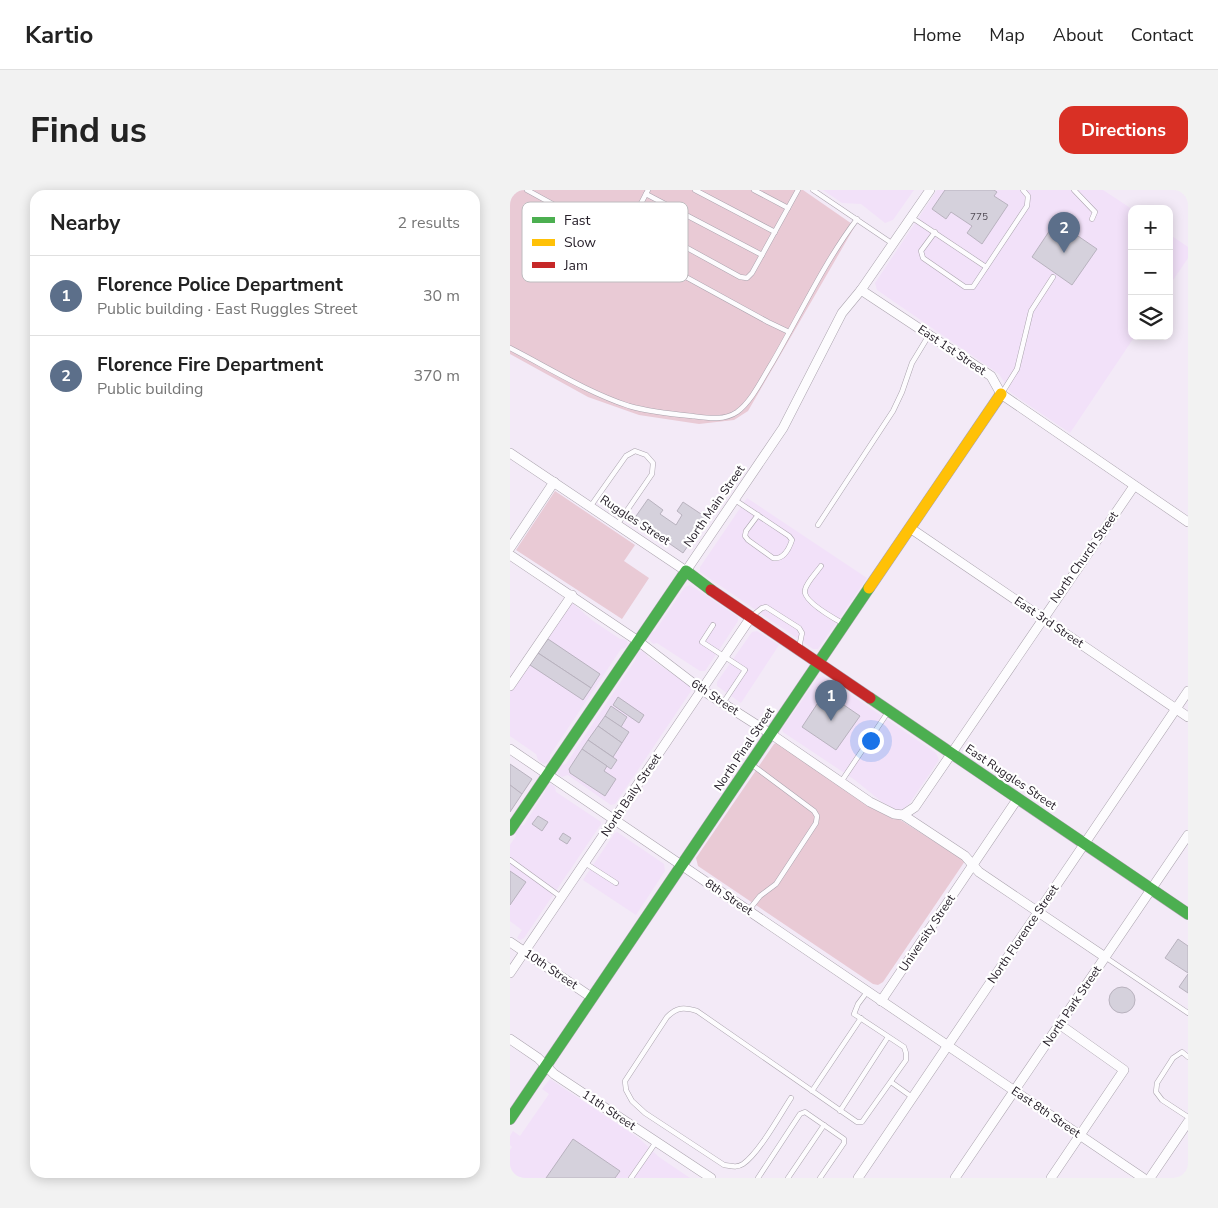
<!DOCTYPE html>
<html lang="en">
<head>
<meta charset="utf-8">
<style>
  :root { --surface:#fff; --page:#f2f2f2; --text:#222; --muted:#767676; --line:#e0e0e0; --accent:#d93025 }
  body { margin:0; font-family:"Nunito Sans",sans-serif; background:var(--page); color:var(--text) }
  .controls { position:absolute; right:15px; top:15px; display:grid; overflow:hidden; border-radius:10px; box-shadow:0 2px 12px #0003 }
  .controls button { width:45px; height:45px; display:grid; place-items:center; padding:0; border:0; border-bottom:1px solid var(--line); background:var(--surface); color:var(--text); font:25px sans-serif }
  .you { position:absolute; left:360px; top:550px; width:18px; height:18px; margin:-12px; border:4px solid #fff; border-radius:50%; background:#1a73e8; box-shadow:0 0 0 8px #1a73e833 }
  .badge { display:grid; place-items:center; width:32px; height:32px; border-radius:50%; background:var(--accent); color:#fff; font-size:16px; font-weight:700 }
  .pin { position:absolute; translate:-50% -41px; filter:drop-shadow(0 1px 2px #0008) }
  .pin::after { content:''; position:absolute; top:26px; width:18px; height:15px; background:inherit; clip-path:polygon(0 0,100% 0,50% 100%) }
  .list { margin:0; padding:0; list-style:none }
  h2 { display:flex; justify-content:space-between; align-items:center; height:65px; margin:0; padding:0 20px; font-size:21px }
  h2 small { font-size:16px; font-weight:400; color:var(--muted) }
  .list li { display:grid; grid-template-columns:32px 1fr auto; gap:15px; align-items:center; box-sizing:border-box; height:80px; padding:0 20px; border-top:1px solid var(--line) }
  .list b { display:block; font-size:19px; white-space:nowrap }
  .list p { margin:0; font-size:16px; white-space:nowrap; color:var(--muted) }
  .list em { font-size:16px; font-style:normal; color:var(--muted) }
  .icon { flex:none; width:28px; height:28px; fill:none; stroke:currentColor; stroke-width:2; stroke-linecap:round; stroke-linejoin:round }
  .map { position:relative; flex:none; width:678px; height:988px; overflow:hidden; border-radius:15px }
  header { display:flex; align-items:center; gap:30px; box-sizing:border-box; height:70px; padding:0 25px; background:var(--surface); border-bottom:1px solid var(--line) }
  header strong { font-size:24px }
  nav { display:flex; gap:28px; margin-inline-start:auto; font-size:18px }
  .intro { display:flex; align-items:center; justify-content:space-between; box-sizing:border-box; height:120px; padding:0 30px }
  h1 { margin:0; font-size:35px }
  .button { padding:12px 22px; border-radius:15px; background:var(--accent); color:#fff; font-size:18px; font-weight:700 }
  main { display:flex; gap:30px; padding:0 30px }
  aside { flex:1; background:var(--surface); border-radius:15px; box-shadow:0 2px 12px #0003 }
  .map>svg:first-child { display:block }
  .built { fill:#f2e1f9 }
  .green { fill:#e9cad5 }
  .building { fill:#d5d1dc; stroke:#b8b2be }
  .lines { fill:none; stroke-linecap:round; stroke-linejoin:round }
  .lane-casing { stroke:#aba4ae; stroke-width:5.5 }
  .street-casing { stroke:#aba4ae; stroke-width:10 }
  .fast-casing { stroke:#aba4ae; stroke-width:12 }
  .slow-casing { stroke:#aba4ae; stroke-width:12 }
  .jam-casing { stroke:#aba4ae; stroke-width:12 }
  .lane { stroke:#fdfcfe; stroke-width:4.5 }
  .street { stroke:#fdfcfe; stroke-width:9 }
  .fast { stroke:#4caf50; stroke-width:11 }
  .slow { stroke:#ffc107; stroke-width:11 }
  .jam { stroke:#c62828; stroke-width:11 }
  .labels { text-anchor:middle; stroke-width:4.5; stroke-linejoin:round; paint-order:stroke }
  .number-label { font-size:10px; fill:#524c56 }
  .street-label { font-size:12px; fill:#27202a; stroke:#fff }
  .key { fill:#fff; stroke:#bebcbf; stroke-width:1 }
  .key-label { font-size:14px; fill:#27202a }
</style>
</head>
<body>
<header>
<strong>Kartio</strong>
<nav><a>Home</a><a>Map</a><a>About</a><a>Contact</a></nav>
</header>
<div class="intro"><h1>Find us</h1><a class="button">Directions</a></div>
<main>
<aside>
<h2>Nearby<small>2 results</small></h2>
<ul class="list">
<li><span class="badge" style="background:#5c6f8a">1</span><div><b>Florence Police Department</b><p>Public building · East Ruggles Street</p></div><em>30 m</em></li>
<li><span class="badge" style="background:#5c6f8a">2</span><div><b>Florence Fire Department</b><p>Public building</p></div><em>370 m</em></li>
</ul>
</aside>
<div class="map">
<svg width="678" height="988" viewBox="0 0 678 988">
  <rect width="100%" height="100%" fill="#f3eaf7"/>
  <g class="built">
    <path d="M313 0H404L383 30 375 33 351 14 332 13Z"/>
    <path d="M427 0H593L622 19V146H625L560 243 501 203 489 184 367 100 365 93Z"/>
    <path d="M659 44 678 57V68L659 96Z"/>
    <path d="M237 308 357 388 308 459H303L190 382V377Z"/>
    <path d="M180 395 228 427V431L195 481H190L147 453 143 454 138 448 141 443 145 441 175 397Z"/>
    <path d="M61 412 83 431 110 449H113L117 451 118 454 115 458 111 459 40 565V569L37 573 34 574 28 570 26 564 0 546V501Z"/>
    <path d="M247 441 269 455 231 513 207 496V492L242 442Z"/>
    <path d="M132 461 136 464 138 467 180 496 181 501 105 614 101 615 58 585 52 587 48 584V580L51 575 56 574 126 469V466L129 462Z"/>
    <path d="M313 486 426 563 429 570 399 614 393 619 386 620 372 612 345 590 273 542 272 539 308 488Z"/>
    <path d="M41 594 45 597 46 602 91 632V634L14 748 10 750 7 748 12 740 0 731V655L6 646 5 643 10 636 14 635 35 602V598Z"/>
    <path d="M107 642 154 674 155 681 126 725 73 690 104 644Z"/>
    <path d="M40 889 130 949 149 967 180 988H0V960L2 957 0 955V946L3 941 10 946 39 904 32 899Z"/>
  </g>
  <g class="green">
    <path d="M0 0H293L345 36 238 221 224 230 189 234 129 225 78 207 0 164Z"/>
    <path d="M45 301 125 355 114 371 139 388 112 429 6 360Z"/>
    <path d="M268 552 455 671 373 792 368 795 363 794 188 676 186 668 264 554Z"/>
  </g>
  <g class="building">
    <path d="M435 0H484L487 2 484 6 498 15 472 54 457 43 462 36 441 22 436 29 422 19Z"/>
    <path d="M546 31 587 59 562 95 522 67Z"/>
    <path d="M138 309 153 320 150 324 166 335 172 325 167 321 173 312 197 328 173 363 124 329Z"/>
    <path d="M38 449 90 484 81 498 28 463Z"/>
    <path d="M28 463 81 498 73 510 20 475Z"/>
    <path d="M315 502 350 526 326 560 292 537Z"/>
    <path d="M108 507 134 525 129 533 103 515Z"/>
    <path d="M101 516 117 527 111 537 95 526Z"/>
    <path d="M95 526 119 542 112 553 88 536Z"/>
    <path d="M88 536 112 553 103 567 78 550Z"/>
    <path d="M78 550 107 570 101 579 72 559Z"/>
    <path d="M72 559 97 576 94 581 106 589 95 606 60 583 59 579Z"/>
    <path d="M0 574 22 589 12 604 0 595Z"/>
    <path d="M0 595 12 604 0 622Z"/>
    <path d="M28 626 38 632 32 641 22 634Z"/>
    <path d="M53 643 61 648 57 654 49 649Z"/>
    <path d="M0 681 16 692 0 715Z"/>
    <path d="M668 749 678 756V783L655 768Z"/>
    <path d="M678 784V803L669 797Z"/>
    <circle cx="612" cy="810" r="13"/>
    <path d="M63 949 110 981 105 988H36Z"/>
  </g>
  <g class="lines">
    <defs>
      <g id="lane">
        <path d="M17 0 258 132 279 142"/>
        <path d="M138 0 126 23 128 31 230 87 237 88 242 83 288 0"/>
        <path d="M185 0 265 42"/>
        <path d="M244 0 278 18"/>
        <path d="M303 0 383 54"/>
        <path d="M564 0 585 22 582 29"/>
        <path d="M136 4 252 65"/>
        <path d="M401 27 476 77"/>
        <path d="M425 42 411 61 413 68 455 97H463L517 16 518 6 513 0"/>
        <path d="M0 158C39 178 77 202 119 216 140 222 161 224 182 226 197 228 214 231 227 222 242 211 252 189 262 173 290 125 313 74 347 29"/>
        <path d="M492 203 507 179 521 121 543 87"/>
        <path d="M225 310 279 346 282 350C279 359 274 370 263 368L238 350 235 346 236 341 248 325"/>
        <path d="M80 317 116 266 125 261 136 265 143 273 142 284 107 335"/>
        <path d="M308 335 383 221 392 202 402 173 419 145"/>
        <path d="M311 376C306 383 296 393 295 400 292 411 325 429 334 434"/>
        <path d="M242 426 252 418 256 417 289 438 292 443 289 458"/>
        <path d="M203 435 192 452 235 480 213 513"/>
        <path d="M331 592 378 522"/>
        <path d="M0 670 51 707"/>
        <path d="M75 673 106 693"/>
        <path d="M238 721 250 706 266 694 306 633 307 626 304 621 241 574"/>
        <path d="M595 767 678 823"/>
        <path d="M678 867 672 862 663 868 647 893 646 902 652 910 678 927"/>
        <path d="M381 892 402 907"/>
        <path d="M302 901 351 828"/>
        <path d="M281 908C270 925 249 963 233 974 227 978 221 976 214 975L135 923 122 911 116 900 115 891 157 827C167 817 174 817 187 821L347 932H352L396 870V863L394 857 344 824 348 814 357 802"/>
        <path d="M330 921 378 847"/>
        <path d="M121 988 146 952"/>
        <path d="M248 988 290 924 295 922 334 949V953L310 988"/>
        <path d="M278 988 314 935"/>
      </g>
      <g id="street">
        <path d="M351 100 481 186 491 204 678 332"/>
        <path d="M0 263 176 381 273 238 332 123 351 100 420 0"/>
        <path d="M400 338 678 527"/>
        <path d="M0 358 44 292"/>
        <path d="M0 365 128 451 192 500 261 544 360 612 384 624 393 625 455 666 469 682 595 767"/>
        <path d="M0 496 62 405"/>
        <path d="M0 559 633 988"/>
        <path d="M393 625 405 617 624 296"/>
        <path d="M0 752 81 807"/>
        <path d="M0 783 241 427"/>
        <path d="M371 811 508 608"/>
        <path d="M0 849 28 868 44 884 201 988"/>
        <path d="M348 988 678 501"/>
        <path d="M445 988 678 645"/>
        <path d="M541 988 614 880 549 834"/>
        <path d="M640 988 678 932"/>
      </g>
      <g id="fast">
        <path d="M360 508 678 724"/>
        <path d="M0 640 176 381 201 400"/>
        <path d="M0 929 359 398"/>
      </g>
      <path id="slow" d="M359 398 491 204"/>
      <path id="jam" d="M201 400 360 508"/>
    </defs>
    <use href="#lane" class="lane-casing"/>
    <use href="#street" class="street-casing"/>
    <use href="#fast" class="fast-casing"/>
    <use href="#slow" class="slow-casing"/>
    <use href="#jam" class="jam-casing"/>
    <use href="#lane" class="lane"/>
    <use href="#street" class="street"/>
    <use href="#fast" class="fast"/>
    <use href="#slow" class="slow"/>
    <use href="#jam" class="jam"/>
  </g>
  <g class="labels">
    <g class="number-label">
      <text x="469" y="30">775</text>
    </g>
    <g class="street-label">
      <text transform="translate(442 160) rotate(34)" y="4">East 1st Street</text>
      <text transform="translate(204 316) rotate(-55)" y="4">North Main Street</text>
      <text transform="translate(125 330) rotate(33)" y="4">Ruggles Street</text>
      <text transform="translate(574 367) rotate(-55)" y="4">North Church Street</text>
      <text transform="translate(539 432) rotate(34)" y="4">East 3rd Street</text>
      <text transform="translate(205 507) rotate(34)" y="4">6th Street</text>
      <text transform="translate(234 559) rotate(-56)" y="4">North Pinal Street</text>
      <text transform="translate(501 587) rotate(34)" y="4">East Ruggles Street</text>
      <text transform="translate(121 605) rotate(-56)" y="4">North Baily Street</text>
      <text transform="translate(219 707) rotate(34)" y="4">8th Street</text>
      <text transform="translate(417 743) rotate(-56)" y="4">University Street</text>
      <text transform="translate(513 744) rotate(-56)" y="4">North Florence Street</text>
      <text transform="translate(41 779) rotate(34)" y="4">10th Street</text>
      <text transform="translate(562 816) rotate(-56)" y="4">North Park Street</text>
      <text transform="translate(99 920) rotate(34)" y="4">11th Street</text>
      <text transform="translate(536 922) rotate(34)" y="4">East 8th Street</text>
    </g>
  </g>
  <rect x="12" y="12" width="166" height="80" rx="8" class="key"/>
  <rect x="22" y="27" width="23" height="6" fill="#4caf50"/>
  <rect x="22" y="49" width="23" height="7" fill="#ffc107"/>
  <rect x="22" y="72" width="23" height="6" fill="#c62828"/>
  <g class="key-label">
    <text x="54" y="35">Fast</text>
    <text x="54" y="57">Slow</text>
    <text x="54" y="80">Jam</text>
  </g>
</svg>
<div class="controls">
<button>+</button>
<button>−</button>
<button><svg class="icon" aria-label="layers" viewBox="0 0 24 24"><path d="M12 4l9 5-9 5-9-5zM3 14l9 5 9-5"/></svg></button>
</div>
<div class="you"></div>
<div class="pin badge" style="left:321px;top:531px;background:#5c6f8a">1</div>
<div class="pin badge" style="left:554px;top:63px;background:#5c6f8a">2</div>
</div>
</main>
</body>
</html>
